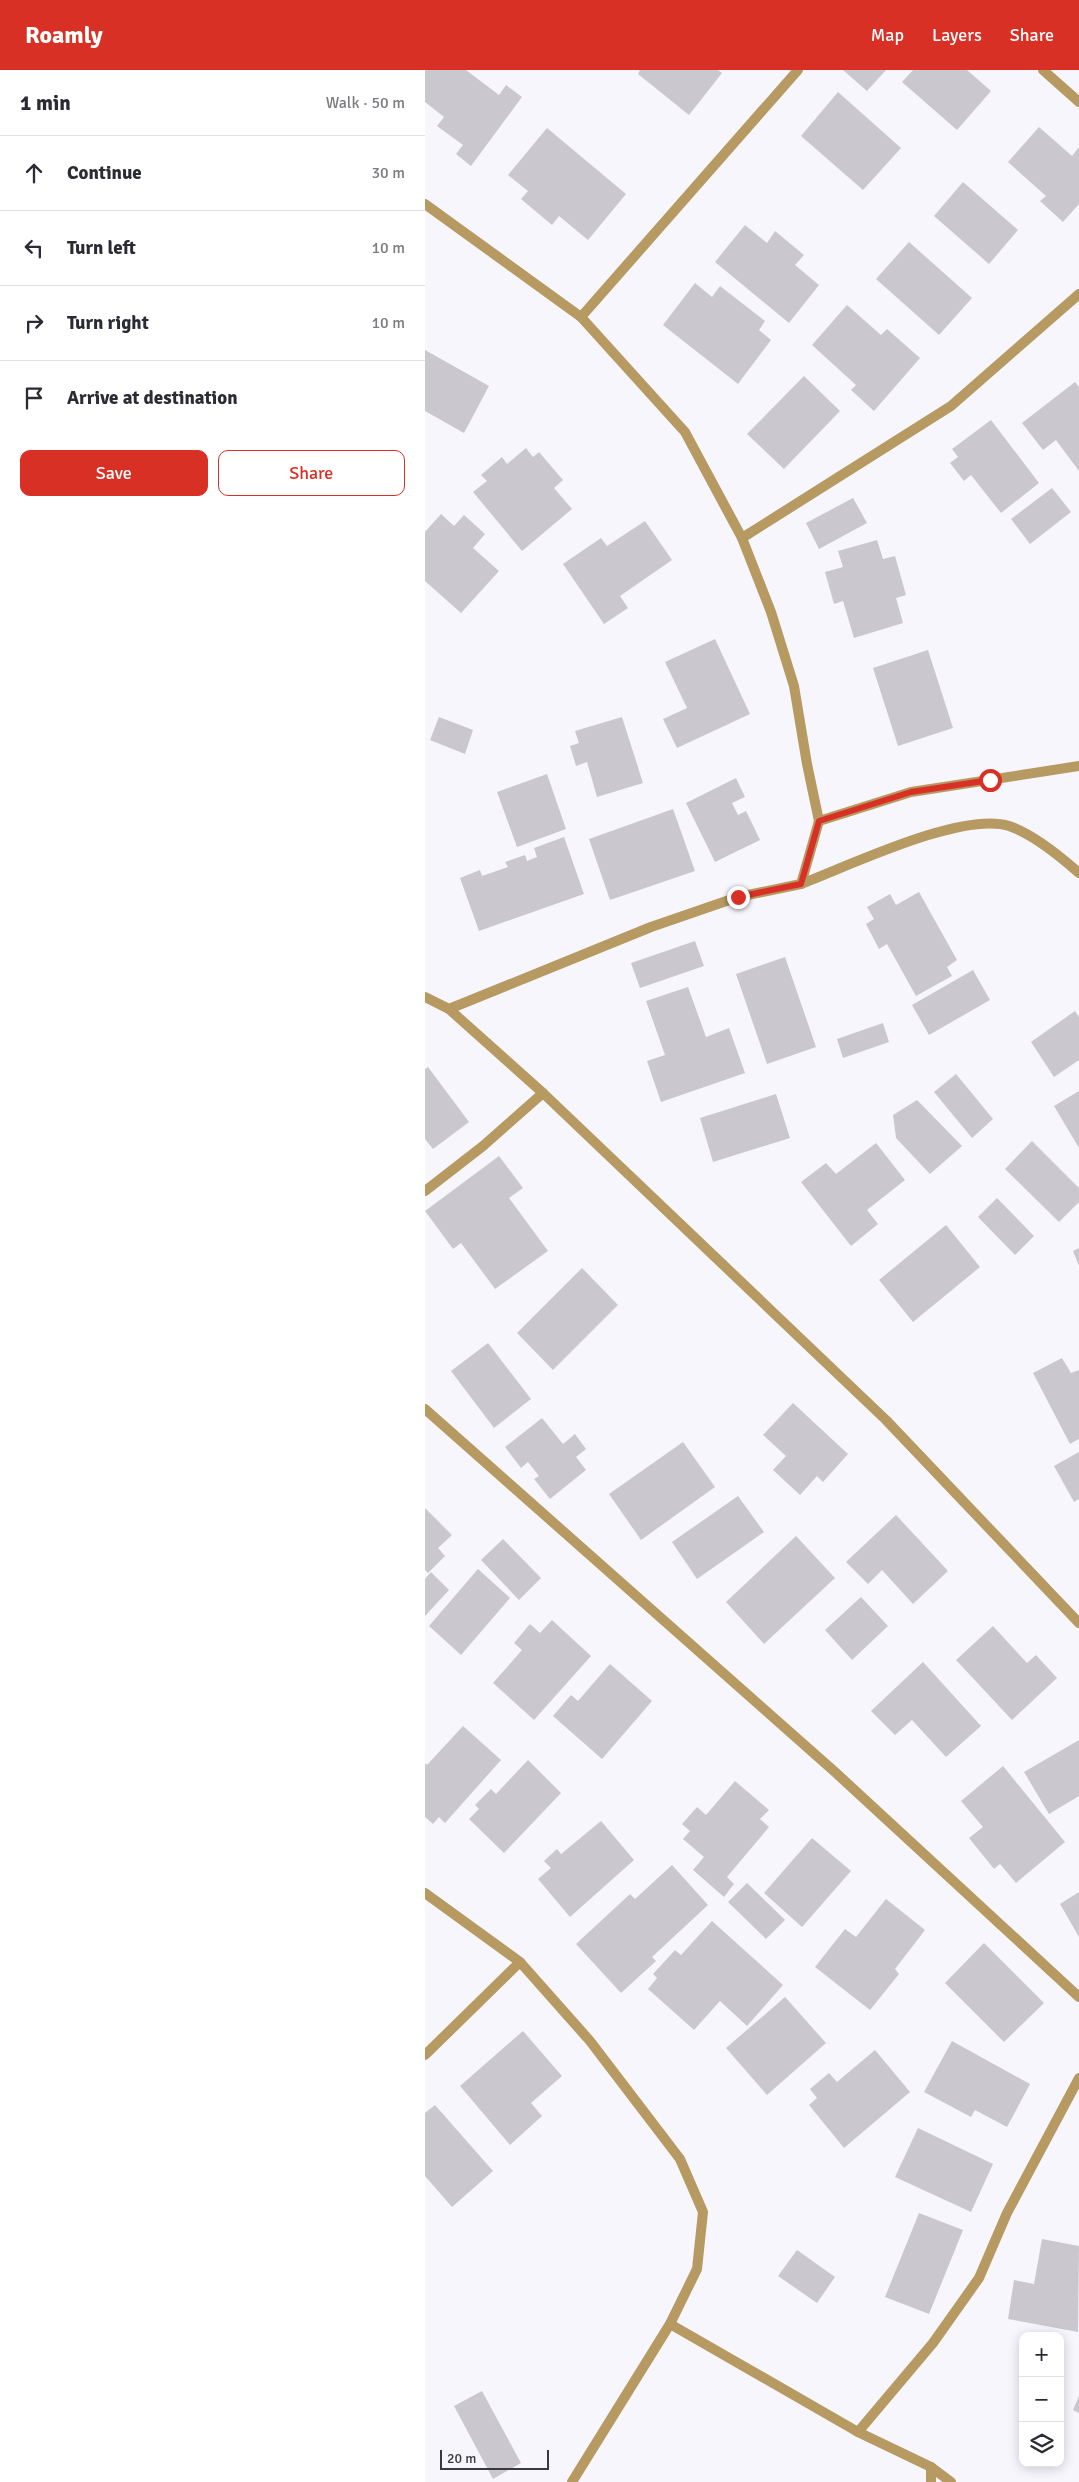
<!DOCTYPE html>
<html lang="en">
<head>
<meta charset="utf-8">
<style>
  :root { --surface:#fff; --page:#f2f2f3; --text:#2b2b33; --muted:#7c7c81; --line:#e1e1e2; --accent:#d93025 }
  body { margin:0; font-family:Signika,sans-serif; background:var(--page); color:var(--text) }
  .controls { position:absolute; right:15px; bottom:15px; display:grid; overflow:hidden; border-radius:10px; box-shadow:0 2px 12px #0003 }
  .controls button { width:45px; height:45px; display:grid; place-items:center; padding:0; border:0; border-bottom:1px solid var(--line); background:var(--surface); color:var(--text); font:25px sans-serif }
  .scale { position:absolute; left:15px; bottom:12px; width:109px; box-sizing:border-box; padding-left:5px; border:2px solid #3a393c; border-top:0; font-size:14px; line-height:18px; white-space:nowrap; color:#3a393c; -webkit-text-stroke:4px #f8f6fd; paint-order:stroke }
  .stop { position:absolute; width:15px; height:15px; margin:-11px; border:4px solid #d93025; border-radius:50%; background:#fff }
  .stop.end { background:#d93025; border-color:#fff; box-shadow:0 1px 5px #0008 }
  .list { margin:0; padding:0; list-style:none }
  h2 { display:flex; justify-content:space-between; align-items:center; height:65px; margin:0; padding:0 20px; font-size:21px }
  h2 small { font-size:16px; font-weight:400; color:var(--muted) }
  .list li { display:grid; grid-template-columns:32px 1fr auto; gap:15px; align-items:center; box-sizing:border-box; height:75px; padding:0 20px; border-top:1px solid var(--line) }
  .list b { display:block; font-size:19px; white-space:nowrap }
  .list em { font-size:16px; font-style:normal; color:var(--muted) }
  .actions { display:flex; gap:10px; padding:15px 20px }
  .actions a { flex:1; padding:11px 0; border:1px solid var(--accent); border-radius:10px; text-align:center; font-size:18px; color:var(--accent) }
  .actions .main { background:var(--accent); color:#fff }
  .icon { flex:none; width:28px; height:28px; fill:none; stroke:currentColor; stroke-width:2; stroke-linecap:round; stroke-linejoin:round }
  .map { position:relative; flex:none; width:654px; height:2412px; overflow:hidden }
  header { display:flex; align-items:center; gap:30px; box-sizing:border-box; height:70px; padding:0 25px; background:var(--accent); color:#fff }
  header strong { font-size:24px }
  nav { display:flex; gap:28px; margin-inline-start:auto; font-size:18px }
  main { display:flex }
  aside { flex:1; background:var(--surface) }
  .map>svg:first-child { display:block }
  .building { fill:#cac8ce }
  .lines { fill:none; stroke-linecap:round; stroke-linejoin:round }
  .minor { stroke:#b79962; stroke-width:10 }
  .route { stroke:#d93025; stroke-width:6 }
</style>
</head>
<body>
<header>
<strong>Roamly</strong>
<nav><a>Map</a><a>Layers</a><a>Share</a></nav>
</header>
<main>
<aside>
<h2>1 min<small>Walk · 50 m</small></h2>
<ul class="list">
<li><svg class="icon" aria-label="ahead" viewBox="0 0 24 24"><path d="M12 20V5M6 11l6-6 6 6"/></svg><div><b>Continue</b></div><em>30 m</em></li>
<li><svg class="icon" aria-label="left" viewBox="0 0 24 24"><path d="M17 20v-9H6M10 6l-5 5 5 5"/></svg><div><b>Turn left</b></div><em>10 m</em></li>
<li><svg class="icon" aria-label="right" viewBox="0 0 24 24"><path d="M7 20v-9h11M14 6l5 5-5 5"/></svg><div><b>Turn right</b></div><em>10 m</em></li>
<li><svg class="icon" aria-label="arrive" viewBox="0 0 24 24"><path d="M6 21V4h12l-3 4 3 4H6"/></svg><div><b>Arrive at destination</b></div></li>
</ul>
<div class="actions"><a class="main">Save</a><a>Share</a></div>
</aside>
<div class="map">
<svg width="654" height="2412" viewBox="0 0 654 2412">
  <rect width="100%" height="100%" fill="#f8f6fd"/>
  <g class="building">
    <path d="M0 0H41L74 25 81 15 97 27 46 96 31 84 38 75 12 56 19 47 0 32Z"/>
    <path d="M215 0H293L297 3 264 45 213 4Z"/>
    <path d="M418 0H461L442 21Z"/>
    <path d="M488 0H542L566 21 532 60 477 12Z"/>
    <path d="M413 22 476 78 438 120 376 66Z"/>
    <path d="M614 57 647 86 654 77V134L638 152 615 131 621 126 583 92Z"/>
    <path d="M122 58 201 124 163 170 134 146 127 155 96 129 103 121 83 105Z"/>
    <path d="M538 112 593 160 564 194 509 146Z"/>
    <path d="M320 155 342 173 350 161 379 185 370 195 394 215 364 253 290 192Z"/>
    <path d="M484 172 547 228 514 265 451 209Z"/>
    <path d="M270 213 287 227 295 216 340 251 334 260 346 270 313 314 238 255Z"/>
    <path d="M422 235 456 265 462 259 495 288 449 341 426 320 431 315 387 275Z"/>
    <path d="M0 280 64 316 39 363 0 341Z"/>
    <path d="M379 306 415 341 359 399 322 364Z"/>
    <path d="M650 312 654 317V401L631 370 618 380 597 353Z"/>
    <path d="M566 350 614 413 576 443 546 405 539 411 525 393 533 387 527 379Z"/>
    <path d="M101 378 108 387 114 382 138 410 129 418 147 439 97 481 48 422 62 411 56 405 77 387 82 394Z"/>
    <path d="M627 418 646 442 605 474 586 449Z"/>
    <path d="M428 428 442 453 394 479 381 453Z"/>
    <path d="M16 444 29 456 39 445 60 464 48 478 74 501 36 543 0 511V462Z"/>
    <path d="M220 451 247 490 195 526 203 538 179 554 138 494 176 468 182 476Z"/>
    <path d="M452 470 458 489 470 486 481 525 471 528 478 553 429 568 418 531 409 534 400 502 418 497 413 481Z"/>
    <path d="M290 569 325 644 252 678 238 649 262 638 240 592Z"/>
    <path d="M503 580 528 658 473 676 448 598Z"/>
    <path d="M14 647 48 660 40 684 5 670Z"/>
    <path d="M197 647 218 713 172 727 162 692 151 696 145 676 154 673 150 661Z"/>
    <path d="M122 704 141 759 92 777 72 722Z"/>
    <path d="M311 708 320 727 307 733 313 745 321 741 335 770 290 792 261 733Z"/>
    <path d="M248 739 270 801 185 830 164 769Z"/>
    <path d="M139 767 159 824 54 861 35 808 55 800 57 806 83 797 80 792 100 785 102 791 112 787 109 778Z"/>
    <path d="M494 822 532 890 522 897 527 906 491 926 462 874 454 879 441 854 449 849 442 837 465 824 471 835Z"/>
    <path d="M270 871 279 896 215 918 206 893Z"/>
    <path d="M360 887 391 977 342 994 311 904Z"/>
    <path d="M548 900 565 930 504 965 487 935Z"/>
    <path d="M263 917 281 967 304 958 320 1003 236 1032 222 991 240 985 221 931Z"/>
    <path d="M650 941 654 947V990L629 1007 606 972Z"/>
    <path d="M458 953 464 972 418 988 412 969Z"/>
    <path d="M3 997 44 1052 8 1079 0 1069V999Z"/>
    <path d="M531 1004 568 1049 547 1068 509 1022Z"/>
    <path d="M654 1021V1078L629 1036Z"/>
    <path d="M351 1024 365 1068 288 1092 275 1048Z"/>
    <path d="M492 1030 537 1076 505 1104 471 1068 468 1045Z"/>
    <path d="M607 1071 654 1118V1132L634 1152 580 1099Z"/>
    <path d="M451 1073 480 1110 442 1140 453 1154 426 1176 376 1112 401 1093 411 1104Z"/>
    <path d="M74 1086 98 1118 84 1128 123 1181 70 1219 36 1173 28 1179 0 1141Z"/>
    <path d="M572 1128 609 1166 590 1185 553 1147Z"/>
    <path d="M521 1155 555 1197 488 1252 454 1210Z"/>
    <path d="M654 1178V1196L648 1181Z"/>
    <path d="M157 1198 193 1235 128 1300 92 1263Z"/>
    <path d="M63 1273 106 1329 69 1358 26 1301Z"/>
    <path d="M637 1288 646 1303 654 1300V1369L645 1374 608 1303Z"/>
    <path d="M368 1333 423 1384 398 1412 392 1406 375 1425 348 1400 361 1386 338 1365Z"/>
    <path d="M117 1348 138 1374 150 1364 161 1379 151 1387 161 1400 125 1429 109 1409 114 1406 103 1392 96 1398 80 1377Z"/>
    <path d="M258 1372 290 1417 216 1470 184 1424Z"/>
    <path d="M654 1382V1429L649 1432 629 1396Z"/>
    <path d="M313 1426 339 1462 272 1509 247 1472Z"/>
    <path d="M0 1438 27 1465 13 1478 20 1486 3 1503 0 1500Z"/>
    <path d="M471 1445 523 1501 488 1534 457 1500 443 1514 421 1492Z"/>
    <path d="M371 1466 410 1508 339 1574 301 1532Z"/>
    <path d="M78 1469 116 1508 94 1530 56 1490Z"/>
    <path d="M53 1499 85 1528 36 1585 4 1556Z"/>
    <path d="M6 1502 24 1520 0 1546V1509Z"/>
    <path d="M436 1527 463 1556 427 1590 400 1560Z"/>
    <path d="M127 1550 166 1586 109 1650 68 1613 97 1580 89 1573 105 1554 115 1563Z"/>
    <path d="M568 1556 602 1593 611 1585 632 1608 587 1650 531 1590Z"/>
    <path d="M498 1592 556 1656 521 1687 487 1650 470 1665 446 1641Z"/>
    <path d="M185 1594 227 1631 177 1689 128 1646 146 1625 153 1631Z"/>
    <path d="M38 1656 76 1690 20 1753 14 1747 8 1754 0 1747V1693L2 1695Z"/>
    <path d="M654 1670V1726L624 1744 599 1702Z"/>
    <path d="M103 1690 136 1723 79 1783 44 1749 54 1739 50 1735 66 1719 71 1724Z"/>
    <path d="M578 1696 640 1772 591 1813 575 1794 569 1799 544 1768 558 1757 536 1731Z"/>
    <path d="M310 1711 344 1740 335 1749 344 1757 302 1807 309 1814 299 1827 268 1800 279 1787 258 1769 265 1761 257 1754 272 1737 281 1745Z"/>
    <path d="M176 1751 209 1790 145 1847 113 1809 126 1798 119 1791 132 1779 136 1784Z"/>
    <path d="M387 1768 426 1801 377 1857 339 1823Z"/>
    <path d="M247 1795 283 1835 227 1887 231 1891 196 1923 151 1874 205 1824 210 1829Z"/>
    <path d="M322 1813 360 1850 341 1869 303 1832Z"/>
    <path d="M654 1822V1867L635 1834Z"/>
    <path d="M461 1829 500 1860 470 1899 474 1904 445 1940 390 1897 420 1859 431 1867Z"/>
    <path d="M287 1851 358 1915 322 1956 295 1931 269 1960 223 1919 232 1908 228 1904 250 1880 256 1885Z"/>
    <path d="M559 1873 619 1933 579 1972 520 1913Z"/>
    <path d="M360 1927 401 1973 342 2025 301 1978Z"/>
    <path d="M98 1961 137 2006 106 2033 117 2046 85 2075 35 2016Z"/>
    <path d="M527 1971 605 2014 582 2057 550 2040 546 2047 499 2022Z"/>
    <path d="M450 1980 485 2022 419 2078 384 2035 392 2028 385 2019 404 2003 412 2012Z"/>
    <path d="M10 2035 68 2101 27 2137 0 2106V2043Z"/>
    <path d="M493 2058 568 2094 546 2142 470 2107Z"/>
    <path d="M494 2143 538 2160 504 2244 460 2227Z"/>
    <path d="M617 2169 654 2176 653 2262 583 2249 589 2210 609 2214Z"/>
    <path d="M372 2180 410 2207 392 2233 353 2206Z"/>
    <path d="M57 2321 96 2393 68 2409 29 2336Z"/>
    <path d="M654 2326V2343L648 2340Z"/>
  </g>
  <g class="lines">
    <g class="minor">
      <path d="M618 0 654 32"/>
      <path d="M0 134 156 247 260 362 317 468 346 542 369 616 382 694 394 751 486 722 654 696"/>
      <path d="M156 247 373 0"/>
      <path d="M317 468 526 336 654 224"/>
      <path d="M376 814C424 796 537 741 584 756 608 764 636 787 654 803"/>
      <path d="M0 927 24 939 118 1023 461 1350 654 1553"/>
      <path d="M24 939 226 857 313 827 376 814 394 751"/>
      <path d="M0 1121 58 1076 118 1023"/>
      <path d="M0 1339 410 1702 654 1927"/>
      <path d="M0 1823 95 1892 165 1971 255 2089 278 2142 272 2199 245 2254 147 2412"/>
      <path d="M0 1985 95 1892"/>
      <path d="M245 2254 433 2362 508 2273 554 2208 582 2143 654 2008"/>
      <path d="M433 2362 506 2397 526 2412"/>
      <path d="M506 2397V2412"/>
    </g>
  </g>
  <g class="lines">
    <path class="route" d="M313 827 376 814 394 751 486 722 565 710"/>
  </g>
</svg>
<div class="controls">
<button>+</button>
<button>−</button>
<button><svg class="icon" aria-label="layers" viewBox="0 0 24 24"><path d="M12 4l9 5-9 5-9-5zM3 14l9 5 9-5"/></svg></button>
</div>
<div class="scale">20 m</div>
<div class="stop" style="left:565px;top:710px"></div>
<div class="stop end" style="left:313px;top:827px"></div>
</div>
</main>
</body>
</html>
